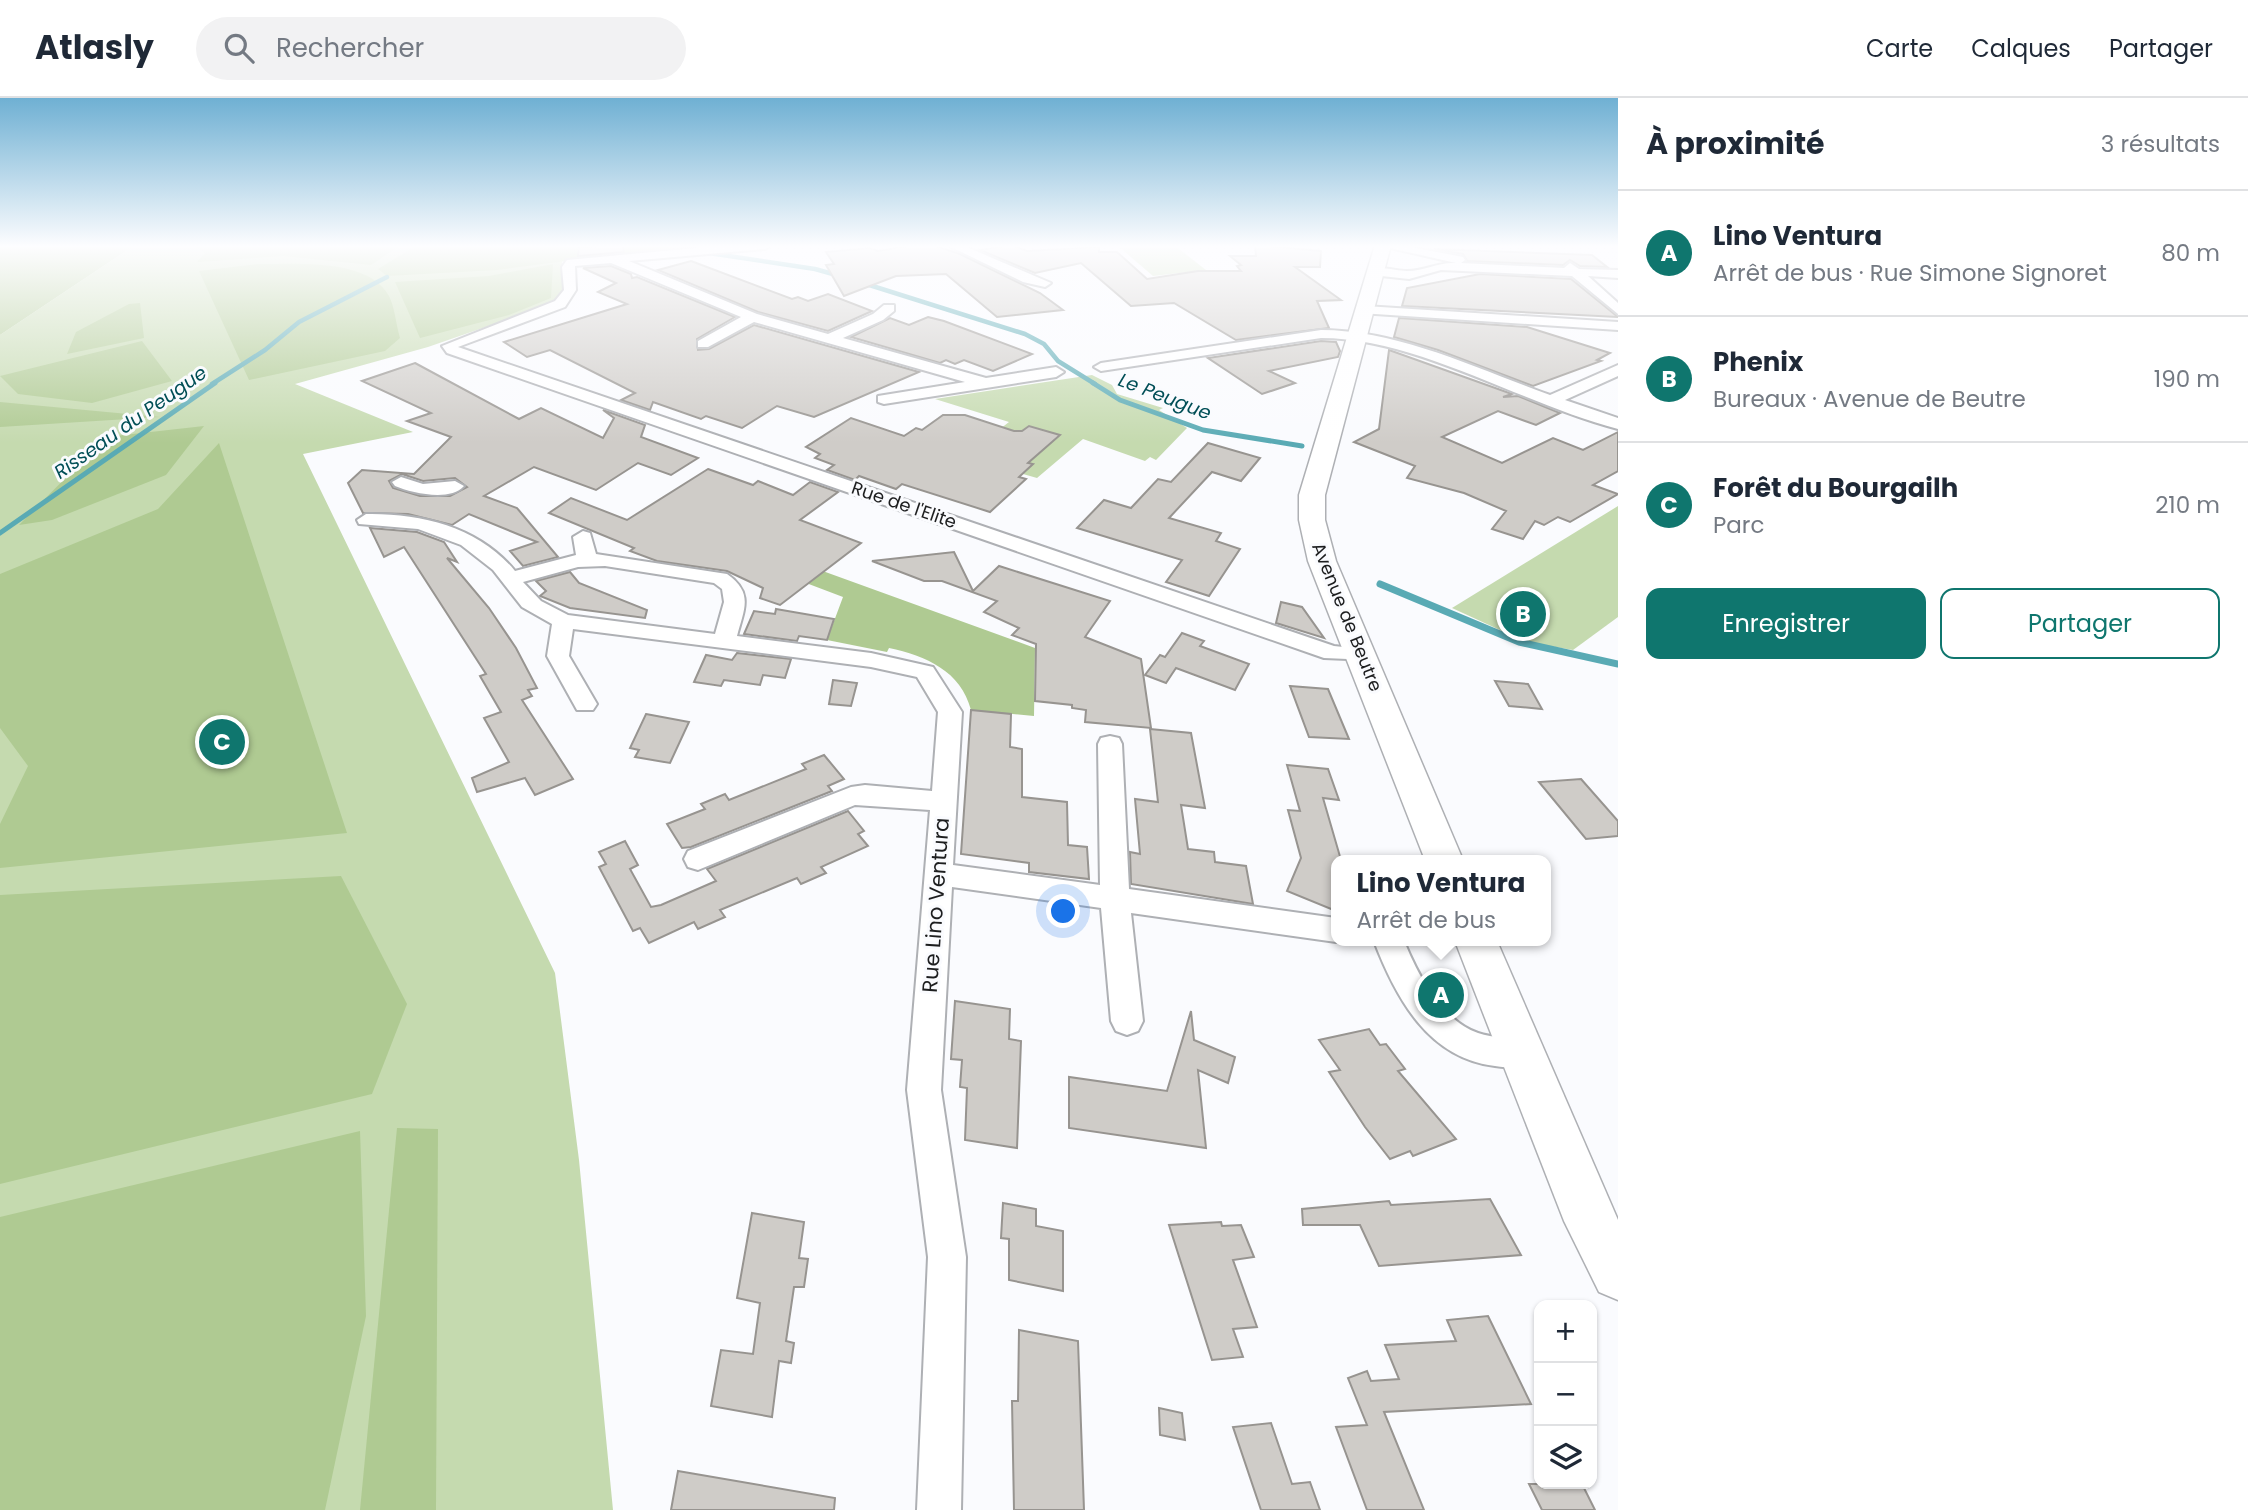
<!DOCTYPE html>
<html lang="fr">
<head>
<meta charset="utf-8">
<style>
  :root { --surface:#fff; --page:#f2f2f3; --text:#1f2937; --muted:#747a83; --line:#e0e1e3; --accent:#0f766e }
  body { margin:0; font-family:Poppins,sans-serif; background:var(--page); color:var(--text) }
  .controls { position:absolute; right:21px; bottom:21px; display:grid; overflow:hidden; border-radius:14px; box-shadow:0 2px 5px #0004 }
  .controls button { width:63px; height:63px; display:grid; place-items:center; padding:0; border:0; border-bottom:2px solid var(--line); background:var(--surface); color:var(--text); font:35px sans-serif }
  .you { position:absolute; left:1064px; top:814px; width:24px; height:24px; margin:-18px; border:5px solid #fff; border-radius:50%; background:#1a73e8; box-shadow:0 0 0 10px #1a73e833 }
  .badge { display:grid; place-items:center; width:46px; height:46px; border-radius:50%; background:var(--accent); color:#fff; font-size:23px; font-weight:700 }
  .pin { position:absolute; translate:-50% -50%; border:4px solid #fff; box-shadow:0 2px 7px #0006 }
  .popup { position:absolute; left:1331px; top:757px; width:220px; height:91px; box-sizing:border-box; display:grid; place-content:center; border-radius:14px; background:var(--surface); filter:drop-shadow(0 2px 5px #0005); font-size:23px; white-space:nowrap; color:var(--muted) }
  .popup b { font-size:26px; color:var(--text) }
  .popup::after { content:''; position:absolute; left:50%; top:100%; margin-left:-14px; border:14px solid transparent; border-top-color:var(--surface) }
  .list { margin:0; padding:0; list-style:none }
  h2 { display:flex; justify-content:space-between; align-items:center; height:91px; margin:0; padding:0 28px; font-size:30px }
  h2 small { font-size:23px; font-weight:400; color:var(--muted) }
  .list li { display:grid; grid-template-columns:46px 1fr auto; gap:21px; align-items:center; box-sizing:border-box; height:126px; padding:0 28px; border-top:2px solid var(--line) }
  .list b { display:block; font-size:26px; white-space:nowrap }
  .list p { margin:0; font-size:23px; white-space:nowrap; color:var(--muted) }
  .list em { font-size:23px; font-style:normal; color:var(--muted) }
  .actions { display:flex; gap:14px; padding:21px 28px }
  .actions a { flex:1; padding:16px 0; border:2px solid var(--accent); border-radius:14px; text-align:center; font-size:24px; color:var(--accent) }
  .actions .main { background:var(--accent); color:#fff }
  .icon { flex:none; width:38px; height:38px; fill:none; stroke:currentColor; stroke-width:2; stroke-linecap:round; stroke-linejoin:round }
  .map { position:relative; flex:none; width:1618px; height:1412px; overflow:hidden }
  header { display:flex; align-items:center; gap:42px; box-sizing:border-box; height:98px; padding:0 35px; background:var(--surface); border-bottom:2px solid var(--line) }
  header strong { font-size:33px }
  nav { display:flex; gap:38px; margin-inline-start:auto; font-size:24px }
  .search { width:490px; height:63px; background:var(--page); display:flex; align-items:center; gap:18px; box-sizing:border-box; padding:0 24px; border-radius:38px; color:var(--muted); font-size:26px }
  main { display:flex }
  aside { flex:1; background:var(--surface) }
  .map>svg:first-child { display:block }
  .green { fill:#c5daaf }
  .forest { fill:#afca92 }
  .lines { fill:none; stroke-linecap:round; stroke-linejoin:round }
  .stream-far2 { stroke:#59aab4; stroke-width:4.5 }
  .stream-far1 { stroke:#59aab4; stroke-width:5 }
  .stream { stroke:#59aab4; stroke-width:7 }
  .building { fill:#cfccc8; stroke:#979490; stroke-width:2; fill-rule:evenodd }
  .street-casing { stroke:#aeb0b4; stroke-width:4 }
  .secondary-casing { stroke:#aeb0b4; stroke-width:3 }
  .street { fill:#fff; fill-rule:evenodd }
  .secondary { fill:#fff; fill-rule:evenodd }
  .labels { text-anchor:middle; stroke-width:6; stroke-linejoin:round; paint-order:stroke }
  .far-street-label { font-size:18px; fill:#1d1e1f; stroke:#fafbfe }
  .far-water-label { font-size:19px; font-style:italic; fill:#004e56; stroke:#fafbfe }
  .street-label { font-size:21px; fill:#1d1e1f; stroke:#fafbfe }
</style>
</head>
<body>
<header>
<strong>Atlasly</strong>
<div class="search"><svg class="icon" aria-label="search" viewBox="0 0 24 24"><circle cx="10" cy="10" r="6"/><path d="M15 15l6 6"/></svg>Rechercher</div>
<nav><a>Carte</a><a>Calques</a><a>Partager</a></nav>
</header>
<main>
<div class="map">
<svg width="1618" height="1412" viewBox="0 0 1618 1412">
  <rect width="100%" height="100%" fill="#fafbfe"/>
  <g class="green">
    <path d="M135 147H719L562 161V198L552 206 428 249 295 286 413 334 303 356 555 875 579 1062 613 1412H0V237Z"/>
    <path d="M1117 147H1174L1206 172 1153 178Z"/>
    <path d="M1092 277 1112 287 1117 296 1163 310 1159 312 1187 330 1156 362 1150 359 1145 363 1083 341 1037 380 964 359 1009 324 935 301Z"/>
    <path d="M1618 408V519L1573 552 1526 544 1452 510Z"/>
  </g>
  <g class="forest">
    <path d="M0 147H135L0 237Z"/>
    <path d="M202 147H401L371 167 283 158 197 164 205 155 196 149Z"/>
    <path d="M417 147H689L497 172 387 178 378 171Z"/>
    <path d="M259 166C296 166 369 160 389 198 395 210 396 227 400 240L385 253 249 282 199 173Z"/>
    <path d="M553 166 551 200 509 217 420 240 395 184 489 178Z"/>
    <path d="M140 205 144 240 67 256 76 234 129 206Z"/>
    <path d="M142 243 172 283 92 305 18 296 0 278Z"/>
    <path d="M0 304 160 319 0 329Z"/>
    <path d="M204 328 166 377 52 422 19 427 106 339Z"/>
    <path d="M219 345 347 735 0 770V726L28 668 0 630V476L158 411Z"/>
    <path d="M773 455 1035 550 1034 618 971 612C961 573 926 558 889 550L887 554 827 542 843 499 785 477Z"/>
    <path d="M341 778 407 906 372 996 0 1086V797Z"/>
    <path d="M397 1030 438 1031 436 1412H360Z"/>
    <path d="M360 1033 366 1218 325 1412H0V1119Z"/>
  </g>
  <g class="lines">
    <g class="stream-far2">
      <path d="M709 155 815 171 840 178"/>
      <path d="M863 185 1025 236 1044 246 1058 263 1095 286"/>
      <path d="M212 286 265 252 299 224 387 179"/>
    </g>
    <g class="stream-far1">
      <path d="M1093 285 1120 302 1203 332 1302 348"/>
      <path d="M0 435 215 285"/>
    </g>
    <path class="stream" d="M1380 486 1519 544 1618 566"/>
  </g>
  <g class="building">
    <path d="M622 147 624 154 578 158 579 149Z"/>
    <path d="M913 147H933L960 156 1040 195 1063 212 997 219 946 176 896 178 844 198 826 167 834 166 826 154 870 150 878 153Z"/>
    <path d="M1012 147 1027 153 1099 149V154H1117L1147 181 1198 173H1241L1237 168 1241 167 1230 158H1256L1255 147 1321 153 1320 169H1295L1341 202 1317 203 1329 230 1236 242 1174 205 1131 208 1081 165 1035 175 980 152Z"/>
    <path d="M1434 151 1592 157 1607 169 1580 168 1570 162 1563 167 1467 163 1463 156Z"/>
    <path d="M691 163 792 201 798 199 808 203 828 196 872 213 828 233 758 214 658 172Z"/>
    <path d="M611 168 631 176 632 180 637 179 735 219 697 241 698 252 709 251 754 227 919 274 814 319 777 308 742 330 706 318 701 321 653 304 650 312 621 302 635 295 550 252 527 259 504 244 627 206 598 194 616 185 583 170Z"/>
    <path d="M1480 176 1571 181 1618 219 1402 208 1407 190Z"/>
    <path d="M928 219 944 223 1032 256 993 273 964 262 955 266 946 262 940 265 851 239 890 220 909 227Z"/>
    <path d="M1399 220 1527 229 1610 255 1597 262 1601 263 1533 288 1438 252 1394 239Z"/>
    <path d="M1321 243 1336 244 1340 253 1338 259 1269 273 1295 285 1262 296 1208 260Z"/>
    <path d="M1389 252 1512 296 1503 299 1518 298 1560 315 1536 327 1498 313 1442 339 1502 365 1553 340 1583 352 1618 334V373L1593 387 1618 396 1570 424 1558 419 1544 427 1535 423 1523 441 1492 431 1506 413 1464 395 1407 380 1415 368 1354 344 1379 331Z"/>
    <path d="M415 265 519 321 541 310 603 340 614 320 603 312 645 327 641 339 698 360 671 377 638 365 596 392 534 369 484 398 517 410 558 459 523 468 510 453 537 444 469 416 452 427 408 416 363 415 348 385 362 372 414 376 451 339 407 323 431 315 362 283ZM402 376 423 383 455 380 467 389 450 398H420L393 390 389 383Z"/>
    <path d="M943 317H965L1014 333H1022L1029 328 1060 337 1028 365 1033 366 1019 379 1026 381 990 414 902 386 896 391 859 378 855 382 827 372 834 367 815 360 820 356 806 349 851 320 904 338 916 330 922 332Z"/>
    <path d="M1208 345 1260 360 1241 383 1212 374 1169 420 1221 435 1216 443 1240 451 1209 498 1166 484 1182 462 1077 430 1104 402 1131 410 1158 381 1171 384Z"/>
    <path d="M708 371 753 387 758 383 793 397 810 384 838 394 800 422 861 445 780 507 760 500 763 490 727 473 657 463 630 453 634 450 549 415 571 400 627 422Z"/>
    <path d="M370 430 417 434 444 444 457 464 447 460 489 510 516 550 537 590 528 592 532 598 522 602 573 681 535 697 525 680 477 694 472 680 509 664 484 620 501 614 480 578 486 576 404 449 384 459Z"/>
    <path d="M954 454 973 493 999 468 1110 503 1085 539 1141 561 1151 630 1085 624 1086 612 1072 610V607L1035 603 1036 546 1012 537 1019 530 984 514 997 503 942 483H924L872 463Z"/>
    <path d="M570 474 579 485 647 512 645 520 570 510 540 498 546 493 536 483Z"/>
    <path d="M1281 504 1302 509 1324 540 1276 525Z"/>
    <path d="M776 511 834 521 827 542 799 538 797 543 744 536 754 513 775 516Z"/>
    <path d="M1182 535 1204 543 1200 548 1249 566 1235 592 1176 570 1166 585 1145 577 1160 557 1165 559Z"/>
    <path d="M737 555 791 561 785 580 763 577 760 587 724 582 721 588 694 584 706 557 732 562Z"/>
    <path d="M833 582 857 585 851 608 829 606Z"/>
    <path d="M1495 583 1528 586 1542 611 1509 608Z"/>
    <path d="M1290 588 1328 591 1349 641 1309 639Z"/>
    <path d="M971 612 1011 616 1010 649 1022 651V699L1067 704 1068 747 1087 749 1089 781 1029 774V765L961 756Z"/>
    <path d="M646 616 689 624 670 665 635 659 639 652 630 650Z"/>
    <path d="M1150 631 1191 635 1205 710 1181 707 1188 751 1214 754 1215 764 1246 768 1253 806 1131 786 1130 754 1140 756 1135 701 1158 704Z"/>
    <path d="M824 657 844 681 828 688 832 693 691 749 682 750 667 726 705 711 701 706 725 696 729 702 806 671 802 666Z"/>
    <path d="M1287 667 1328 671 1339 702 1323 700 1341 762H1336V813L1287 793 1301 760 1288 712 1300 713Z"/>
    <path d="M1581 681 1618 723V738L1586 741 1539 684Z"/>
    <path d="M848 713 864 733 858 736 868 748 821 769 826 775 801 786 797 780 720 812 725 819 698 831 694 824 649 845 640 830 633 833 599 769 606 766 599 754 625 743 638 767 630 771 651 809 661 807 716 783 707 771Z"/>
    <path d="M955 903 1010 911 1009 941 1021 943 1017 1050 965 1042 967 990 960 989 962 962 951 961Z"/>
    <path d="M1191 913 1194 942 1235 959 1228 985 1198 972 1206 1050 1069 1030V979L1167 993Z"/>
    <path d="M1369 931 1380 947 1386 946 1405 971 1398 973 1456 1041 1413 1058 1410 1053 1390 1061 1365 1029 1329 974 1340 972 1319 942Z"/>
    <path d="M1490 1101 1521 1157 1379 1168 1360 1127H1303L1302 1111 1389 1103 1391 1107Z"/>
    <path d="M1003 1105 1036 1111V1128L1063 1133V1193L1009 1182V1141L1001 1140Z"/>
    <path d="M752 1115 804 1124 799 1160 808 1161 804 1189H794L786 1243 794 1245 791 1265 779 1263 772 1319 711 1308 721 1252 753 1256 760 1205 737 1200Z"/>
    <path d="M1221 1124 1222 1128 1241 1127 1254 1159 1233 1162 1257 1229 1233 1231 1243 1259 1212 1262 1169 1127Z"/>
    <path d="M1488 1218 1531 1306 1384 1314 1424 1412H1367L1336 1329 1367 1327 1348 1280 1367 1273 1371 1283 1399 1281 1385 1247 1456 1243 1447 1222Z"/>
    <path d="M1019 1232 1078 1243 1084 1412H1014L1012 1303H1018Z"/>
    <path d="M1159 1310 1182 1315 1185 1342 1160 1337Z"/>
    <path d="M1271 1325 1292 1386 1310 1384 1320 1412H1261L1233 1329Z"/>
    <path d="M678 1373 835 1400 834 1412H671Z"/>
    <path d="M1529 1386H1582L1595 1412H1542Z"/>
  </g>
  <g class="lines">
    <defs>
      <g id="street">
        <path d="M728 147H771L765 151 629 163 757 216 828 236 873 216 884 207H894V213L883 222 843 240 986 280 1056 269 1064 274 1056 279 884 306 878 304V298L965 284 754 224 708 249H698V243L741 219 611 165 575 168 576 192 565 209 458 249 1334 548 1371 552 1374 557 1371 562 1324 560 447 255 442 248 555 203 564 192 562 169 567 162Z"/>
        <path d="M947 147H962L1051 185 1045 189 1023 184Z"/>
        <path d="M1377 147H1400L1463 159 1465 162 1461 165 1564 170 1570 165 1579 171 1618 172V180L1588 178 1618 205V216L1572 178 1441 172 1409 181 1372 177 1370 174C1379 167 1396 173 1407 173 1425 173 1438 164 1456 165Z"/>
        <path d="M1365 208 1618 224V232L1360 215 1358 212Z"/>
        <path d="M1321 232C1399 232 1477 271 1550 297L1618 267V278L1565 302 1618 320V331C1524 307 1418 240 1321 240L1101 273 1094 269 1101 265Z"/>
        <path d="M401 379 423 386 455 383 464 388C450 404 412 395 395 388L392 384Z"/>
        <path d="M366 416C421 415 479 429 515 473L576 457 573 439 583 433 590 435 596 456 727 476C754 495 744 511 737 538L871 555 933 569 962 614 953 767 1100 787 1098 646 1101 640 1110 638 1119 640 1122 646 1129 791 1336 820V843H1340L1336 844 1131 815 1143 923 1138 933 1127 937 1116 933 1111 923 1101 810 952 789 941 992 966 1159 961 1412H917L928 1159 907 992 930 712 855 707 698 772 688 769 684 761 688 753 851 689 865 687 932 693 938 614 917 579 871 569 573 531 569 558 597 606 593 612H577L547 558 552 526 522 509 493 472 461 447 418 431 359 426 357 422ZM605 468 714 485 722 491 724 504 715 536 568 517 541 503 523 484 578 469Z"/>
        <path d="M1374 843H1404C1418 877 1441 922 1478 935 1496 941 1515 939 1533 945L1537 956 1533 967C1520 971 1509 970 1495 968 1428 960 1396 900 1374 843Z"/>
      </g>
      <g id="secondary">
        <path d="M1375 147H1391L1325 397V422L1336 463 1463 762H1425L1308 463 1299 422V397Z"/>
        <path d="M1455 843H1497L1618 1122V1202L1599 1194 1564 1123Z"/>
      </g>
    </defs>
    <use href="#street" class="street-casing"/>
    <use href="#secondary" class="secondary-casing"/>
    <use href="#street" class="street"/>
    <use href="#secondary" class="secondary"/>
  </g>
  <linearGradient id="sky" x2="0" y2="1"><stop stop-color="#6fb0d3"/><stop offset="0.43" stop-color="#fdfdff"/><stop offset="1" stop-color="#fdfdff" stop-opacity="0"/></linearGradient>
  <rect width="1618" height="345" fill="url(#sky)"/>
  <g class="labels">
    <g class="far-street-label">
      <text transform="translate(904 407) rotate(19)" y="6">Rue de l'Elite</text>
      <text transform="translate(1347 519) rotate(68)" y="6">Avenue de Beutre</text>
    </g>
    <g class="far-water-label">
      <text transform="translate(1165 298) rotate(21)" y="7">Le Peugue</text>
      <text transform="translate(130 324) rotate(-35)" y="7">Risseau du Peugue</text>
    </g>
    <g class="street-label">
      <text transform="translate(936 807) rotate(-86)" y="7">Rue Lino Ventura</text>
    </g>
  </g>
</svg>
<div class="controls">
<button>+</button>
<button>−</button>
<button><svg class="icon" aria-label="layers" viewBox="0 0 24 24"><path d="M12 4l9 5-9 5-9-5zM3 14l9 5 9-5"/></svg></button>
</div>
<div class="you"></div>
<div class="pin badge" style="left:1441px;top:897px">A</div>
<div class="popup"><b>Lino Ventura</b>Arrêt de bus</div>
<div class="pin badge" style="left:1523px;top:516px">B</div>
<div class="pin badge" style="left:222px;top:644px">C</div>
</div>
<aside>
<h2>À proximité<small>3 résultats</small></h2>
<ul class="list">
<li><span class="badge">A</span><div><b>Lino Ventura</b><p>Arrêt de bus · Rue Simone Signoret</p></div><em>80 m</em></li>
<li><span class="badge">B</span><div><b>Phenix</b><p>Bureaux · Avenue de Beutre</p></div><em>190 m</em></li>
<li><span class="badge">C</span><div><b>Forêt du Bourgailh</b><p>Parc</p></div><em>210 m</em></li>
</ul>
<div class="actions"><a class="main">Enregistrer</a><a>Partager</a></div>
</aside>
</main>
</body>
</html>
